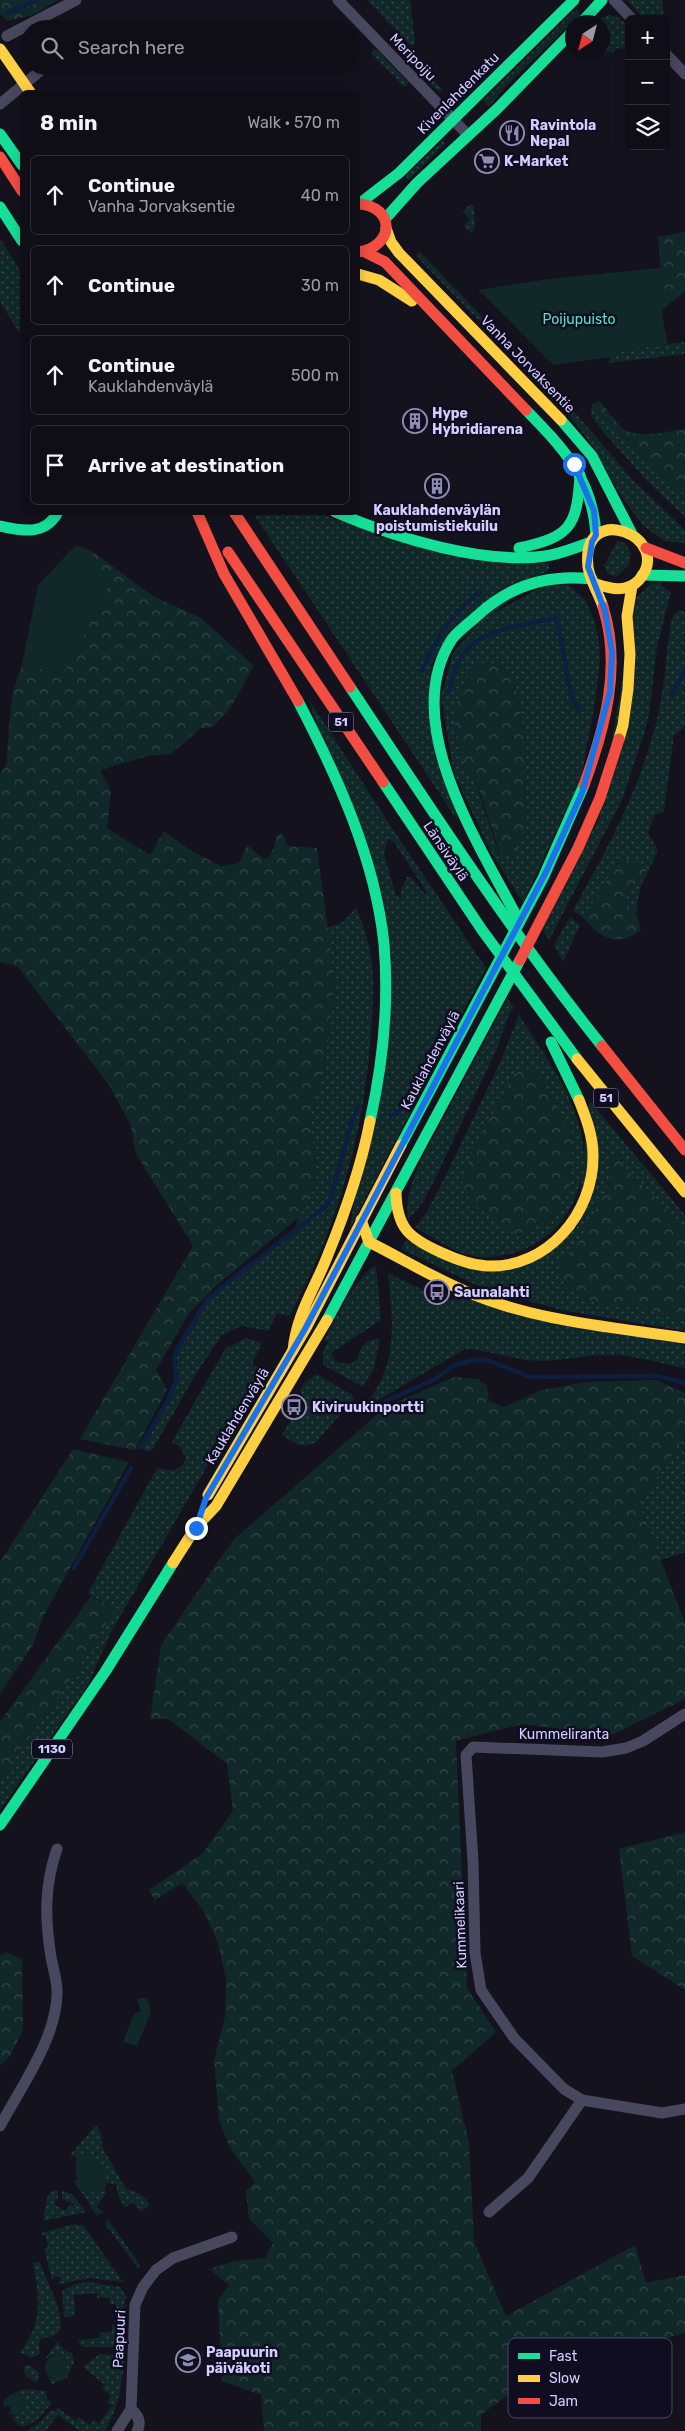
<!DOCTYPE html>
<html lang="en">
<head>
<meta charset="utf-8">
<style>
  :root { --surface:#0f0e16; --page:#1d1c23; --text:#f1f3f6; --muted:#9b9ca1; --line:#2f2e35 }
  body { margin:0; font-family:Rubik,sans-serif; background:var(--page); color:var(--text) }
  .controls { position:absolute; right:15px; top:15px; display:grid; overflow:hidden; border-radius:8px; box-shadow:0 2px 12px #0003 }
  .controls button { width:45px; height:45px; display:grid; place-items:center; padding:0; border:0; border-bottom:1px solid var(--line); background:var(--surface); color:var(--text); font:25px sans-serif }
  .compass { position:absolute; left:565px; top:15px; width:45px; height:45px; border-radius:50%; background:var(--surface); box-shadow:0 2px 12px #0003; rotate:216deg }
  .stop { position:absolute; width:15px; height:15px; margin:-11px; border:4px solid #1a73e8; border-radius:50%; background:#fff }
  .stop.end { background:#1a73e8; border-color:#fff; box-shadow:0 1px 5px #0008 }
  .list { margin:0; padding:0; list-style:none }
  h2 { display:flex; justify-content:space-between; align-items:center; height:65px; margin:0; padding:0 20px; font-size:21px }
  h2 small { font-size:16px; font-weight:400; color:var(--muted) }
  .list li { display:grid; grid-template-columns:32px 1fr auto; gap:15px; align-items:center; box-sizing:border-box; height:80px; margin:0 10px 10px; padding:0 10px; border:1px solid var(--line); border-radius:8px }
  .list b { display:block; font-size:19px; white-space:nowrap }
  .list p { margin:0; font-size:16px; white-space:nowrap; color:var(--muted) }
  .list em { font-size:16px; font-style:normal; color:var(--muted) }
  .icon { flex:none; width:28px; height:28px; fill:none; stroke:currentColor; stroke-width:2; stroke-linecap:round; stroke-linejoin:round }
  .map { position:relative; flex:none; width:685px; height:2431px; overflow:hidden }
  .search { position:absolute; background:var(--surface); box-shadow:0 2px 12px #0003; left:20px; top:20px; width:340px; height:55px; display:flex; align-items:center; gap:12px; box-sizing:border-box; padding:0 18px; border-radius:28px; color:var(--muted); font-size:19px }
  .panel { position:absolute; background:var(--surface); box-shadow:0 2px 12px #0003; left:20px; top:90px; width:340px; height:425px; border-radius:8px }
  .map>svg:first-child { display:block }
  .grass { fill:url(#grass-dots); fill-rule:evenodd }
  .forest { fill:url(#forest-crowns) }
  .park { fill:#112828 }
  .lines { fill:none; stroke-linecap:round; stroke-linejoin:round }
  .stream { stroke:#0c1f3f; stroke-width:4.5 }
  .street { stroke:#47475e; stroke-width:11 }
  .fast { stroke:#16e098; stroke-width:11 }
  .slow { stroke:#ffcf43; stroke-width:11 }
  .jam { stroke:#f24e42; stroke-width:11 }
  .route { stroke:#1a73e8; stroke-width:6 }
  .labels { text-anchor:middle; stroke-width:5; stroke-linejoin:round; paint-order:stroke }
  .shield { fill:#100d21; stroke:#9893bc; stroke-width:1 }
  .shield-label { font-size:12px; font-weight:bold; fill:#d3cdff }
  .street-label { font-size:14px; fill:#d3cdff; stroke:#100d21 }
  .poi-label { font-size:14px; font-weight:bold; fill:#d3cdff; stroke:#100d21; text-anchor:start }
  .park-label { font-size:14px; fill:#59e0bd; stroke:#100d21 }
  .key { fill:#100d21; stroke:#4a4764; stroke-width:1 }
  .key-label { font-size:14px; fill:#d3cdff }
</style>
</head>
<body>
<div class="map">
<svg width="685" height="2431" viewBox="0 0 685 2431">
  <defs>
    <pattern id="grass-dots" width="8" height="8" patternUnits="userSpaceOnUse" patternTransform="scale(1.25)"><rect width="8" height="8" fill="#112828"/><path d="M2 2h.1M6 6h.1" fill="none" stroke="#334648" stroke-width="1.8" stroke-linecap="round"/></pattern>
    <pattern id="forest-crowns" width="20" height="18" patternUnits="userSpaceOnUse" patternTransform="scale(1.25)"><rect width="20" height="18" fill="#112828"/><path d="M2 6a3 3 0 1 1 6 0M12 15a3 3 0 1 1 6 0" fill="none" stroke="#334648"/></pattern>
  </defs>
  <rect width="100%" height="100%" fill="#14121d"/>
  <g class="grass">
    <path d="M367 0H410L415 43 411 46Z"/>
    <path d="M627 0H662L664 19H644Z"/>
    <path d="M576 9 581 14 505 87 489 107 483 101Z"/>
    <path d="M609 15 619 18 629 26V50L616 48 614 52 596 53 602 52V22H595L600 18Z"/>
    <path d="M374 50H377L408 82 407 86 404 87 372 54Z"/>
    <path d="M423 69 442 89 440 92 418 74Z"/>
    <path d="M443 141 446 143 409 180 405 176Z"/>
    <path d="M470 204 474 206 475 226 471 233 464 226 470 219 463 212Z"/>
    <path d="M0 239 22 273V337L0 302Z"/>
    <path d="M419 251 578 416 632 479 685 530V543L664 541 644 526 625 502 589 441 564 409 421 261 416 255Z"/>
    <path d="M685 342V354L608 363 611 357 627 349Z"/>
    <path d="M592 404 672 484 685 494V517L649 483 605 434 591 416Z"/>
    <path d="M253 513H320L333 519 549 564V569L431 663 457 820Z"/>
    <path d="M617 541 625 543 631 553 629 565 616 577 608 574 604 566Z"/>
    <path d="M662 582 661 585 671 592 657 647 649 714 644 734 622 800 549 940 542 929 599 818 636 598 651 584Z"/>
    <path d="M547 584 569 585 585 600 595 621 599 642 600 660 595 703 581 778 523 903 491 852 454 774 441 697 453 653 483 619ZM479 663 498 664 514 678 518 698 523 727V774L528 815 499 854 475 781 463 684Z"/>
    <path d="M680 610 685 612V726L674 736 664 811 654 816 648 833 658 851 640 888 636 913 627 909 626 893 648 869 619 861 583 918 573 910C610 844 645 780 660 705 666 677 666 649 671 622L674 614Z"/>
    <path d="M308 698 390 825 486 968 350 1228 392 957ZM388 839 394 842 428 894 424 893 411 877H407L401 890V897L396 896 384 854Z"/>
    <path d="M356 908C377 955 374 984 371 1034 366 1105 351 1174 325 1240 315 1266 302 1291 290 1316L277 1313 268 1331 241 1326 222 1335 197 1372 153 1449 150 1452 140 1448 167 1402 177 1379 174 1359 179 1347 208 1298 294 1231 298 1218 312 1196 315 1165 310 1118 325 1062 335 984 327 928 343 922Z"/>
    <path d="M570 917 580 925 563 962 554 945Z"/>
    <path d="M508 998 514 1008 509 1014 496 1051 433 1183 423 1202 408 1220C405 1198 412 1182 420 1162Z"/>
    <path d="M519 1015C540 1049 566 1082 578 1121 599 1188 558 1257 484 1257 459 1257 436 1239 415 1227L426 1213 439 1189 499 1065ZM525 1069 539 1075 573 1134 570 1185 556 1212 547 1222 536 1224 518 1236 489 1213 472 1204V1152L514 1075Z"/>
    <path d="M589 1100 685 1215V1233L657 1199 626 1169 618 1154 609 1165 611 1181 577 1245 563 1260 559 1272 567 1288 603 1307H645L685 1321V1331L561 1310 485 1289 401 1249 406 1240 488 1273 577 1227Z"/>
    <path d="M376 1266 381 1320 331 1353 336 1362 351 1364 358 1359C358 1348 368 1338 380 1339L374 1368 363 1387 323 1365V1351L328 1342 324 1340C335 1321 357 1274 376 1266Z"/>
    <path d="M388 1273 445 1301 463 1297 685 1345V1368C659 1363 632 1354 606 1355 584 1355 562 1361 540 1361 515 1361 491 1350 465 1349L358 1412C364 1405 371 1398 375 1391 398 1355 392 1312 388 1273Z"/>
    <path d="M246 1338 262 1343 252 1364 263 1370 110 1634 88 1685 0 1810V1779L73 1676 115 1610 88 1593 156 1470 159 1468 172 1471 182 1466 186 1458 180 1447 172 1442 225 1349Z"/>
    <path d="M317 1374 352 1395 354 1399 316 1442C302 1450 295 1443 282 1435L304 1397 300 1391 305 1382Z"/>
    <path d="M685 1436V1552L661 1560 639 1504Z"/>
    <path d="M96 2125 101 2135 103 2148 126 2189C135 2190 146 2197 150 2205L141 2212 133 2202 125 2208 118 2195 116 2184 106 2183 98 2161 79 2155 78 2158 70 2155Z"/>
    <path d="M78 2180 81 2185 99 2193 104 2190 107 2192 96 2207 103 2212 97 2216 74 2181Z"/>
    <path d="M58 2190V2198L53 2204 66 2211 70 2204 73 2206 74 2203 62 2199V2191L72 2194 86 2212 43 2221 47 2198 52 2191Z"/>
    <path d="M107 2218 141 2266 138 2268 105 2224Z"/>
    <path d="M75 2224 84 2226 123 2282 89 2278 60 2284H57L61 2281 60 2277 55 2276 52 2280 44 2249 48 2247 46 2236H42L41 2233Z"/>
    <path d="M40 2262C46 2282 62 2306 61 2328L56 2335 41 2339 39 2344 40 2354 31 2358 20 2352C44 2321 39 2298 33 2263Z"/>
    <path d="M88 2282 120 2287 127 2297 123 2308 124 2344 120 2347H83L77 2340 100 2338V2333L112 2332V2325L118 2324 116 2304H110L109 2297 97 2298V2293L74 2295 75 2316 64 2317 62 2291 75 2284Z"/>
    <path d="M57 2342 65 2351 72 2353 74 2362 67 2378 52 2384 48 2376 53 2379 66 2372 67 2368 61 2358 53 2355 45 2359Z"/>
    <path d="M99 2354 121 2355 124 2358C122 2386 119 2407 105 2431H80L58 2415 46 2431H29L30 2428 37 2425 51 2410 55 2412 58 2408 76 2421 79 2417 90 2425 94 2420 99 2423 112 2406 107 2402 111 2396 102 2389 105 2385 83 2367Z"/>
    <path d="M31 2365 39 2373 37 2383 26 2376 23 2366Z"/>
    <path d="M23 2389 46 2391 47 2399 52 2403 36 2421 23 2427 18 2425 12 2417 17 2416 23 2410V2401L10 2395Z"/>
  </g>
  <g class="forest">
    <path d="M0 0H58L33 15 7 21 0 14Z"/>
    <path d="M685 232V291L662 310V315L532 338 479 290 550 279 661 268 658 237Z"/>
    <path d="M599 401C607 408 618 426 625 430 641 439 668 431 685 429V494L672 484 592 404Z"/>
    <path d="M93 552 153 596 201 618 254 666 231 707 213 727 201 728 171 754 148 756 100 770 111 791 107 828 150 855 164 831 191 851 221 866 239 863 247 845 263 858H268L274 847 276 836 281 833 288 846 317 848 335 984 325 1062 310 1118 315 1165 312 1196 298 1218 216 1286 190 1312 156 1370 167 1390 135 1450 80 1439 193 1246 136 1154 131 1126 109 1085 18 967 0 962V774L6 765 12 695 22 664 63 675Z"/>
    <path d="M479 663 498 664 514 678 523 727V774L528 815 516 856 500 854 481 795 475 781 466 770 453 715 463 684Z"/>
    <path d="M627 859 648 869 626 893 627 909 636 913 641 929C637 934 634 935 628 938 608 944 596 932 583 918L619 861Z"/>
    <path d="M525 1069 539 1075 573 1134 570 1185 556 1212 547 1222 536 1224 517 1236 489 1213 472 1204 463 1188 462 1180 472 1152 514 1074Z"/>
    <path d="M618 1154 626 1169 657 1199 685 1233V1321L645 1307H603L567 1288 559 1272 563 1260 577 1245 611 1181 609 1165 611 1155Z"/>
    <path d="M454 1377 477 1379 487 1385 489 1401 504 1407 542 1390 586 1382 657 1380 685 1393V1436L639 1504 685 1623V1699L612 1735 522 1724 456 1741 467 1988 496 2032 452 2071 469 2142 474 2242 506 2316 635 2245 646 2283 685 2275V2333L609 2352 512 2392 481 2415V2431H264L261 2395 222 2381 218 2300 229 2285 209 2269 235 2261 265 2258 273 2243 249 2219 246 2191 255 2182 230 2148 219 2120 214 2060 225 2017 226 1979 218 1943 204 1912 182 1883 155 1900 149 1890 202 1854 233 1811 227 1764 168 1719H150L161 1645 233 1540 386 1407Z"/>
    <path d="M73 1449 129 1462 44 1615 33 1645 0 1694V1562Z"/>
    <path d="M91 1596 115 1610 73 1676 0 1779V1722Z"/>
    <path d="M685 1832V1990L632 1956 619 1849Z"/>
    <path d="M6 1952 22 1959 23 2030 10 2056 0 2066V1956Z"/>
  </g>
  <g class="park">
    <path d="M661 268V310L668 344 627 349 611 357 553 365 479 290 550 279Z"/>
    <path d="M76 545 93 552 90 570 108 590 63 675 22 664 38 585Z"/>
    <path d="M147 1997 151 2012 137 2046 123 2042 134 2013 141 2012 137 1999Z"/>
    <path d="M85 2153C99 2158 107 2172 106 2187L99 2193 87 2192C76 2182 71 2166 80 2154Z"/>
    <circle cx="56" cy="2367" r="11"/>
    <path d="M12 2394 20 2397 24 2406 21 2414 17 2416 6 2413 11 2412 10 2406H5L3 2409 4 2400Z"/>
  </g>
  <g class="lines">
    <g class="stream">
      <path d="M7 13 38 0"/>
      <path d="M422 671C435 641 453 609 481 592"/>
      <path d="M449 692C459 645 476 635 522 625 533 623 546 618 557 619L572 699 579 711"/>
      <path d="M672 694 685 670"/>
      <path d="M391 1116 400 1110 446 1022"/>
      <path d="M386 1401 435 1379 455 1365 472 1360H487L530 1377 657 1376 685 1383"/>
      <path d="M140 1448 167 1402 177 1379 174 1359 179 1347 208 1298 329 1204 352 1121 358 1108"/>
      <path d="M74 1568 131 1468"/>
    </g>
    <g class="street">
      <path d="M338 0 467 134"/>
      <path d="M614 0 632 19"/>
      <path d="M7 36 76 0"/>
      <path d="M666 54 685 74"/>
      <path d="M0 104 45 67"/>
      <path d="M685 1714 643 1741 626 1748 602 1752 473 1747 466 1755 473 1861 475 1953 481 1990 514 2038 564 2089 582 2100 662 2113 685 2109"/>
      <path d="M0 2126C21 2087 58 2036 57 1991 57 1980 53 1968 51 1957 45 1919 44 1886 57 1849"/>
      <path d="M489 2212 528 2178 582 2100"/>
      <path d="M131 2409C138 2415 142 2422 137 2431"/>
      <path d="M117 2431 131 2409 135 2305 143 2287 156 2270 173 2258 232 2237"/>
    </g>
    <g class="fast">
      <path d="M582 22 602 0"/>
      <path d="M0 134 22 165"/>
      <path d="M360 203 399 173 574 0"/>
      <path d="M0 207 22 241"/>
      <path d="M385 219 417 183 498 108 572 32"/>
      <path d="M526 410C563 448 593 479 596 535"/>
      <path d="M561 420 592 456 632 534"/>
      <path d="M335 512C394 537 487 567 551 555 565 552 578 547 591 542"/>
      <path d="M0 526C23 531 45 536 58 512"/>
      <path d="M519 548C570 537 577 527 580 475"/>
      <path d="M642 575 685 576"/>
      <path d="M350 687C431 809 510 931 602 1046"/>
      <path d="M298 701C337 776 375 858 384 944 389 1003 383 1063 370 1121"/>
      <path d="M383 782 482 930 577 1059"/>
      <path d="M518 919C479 844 398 722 452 639 458 631 469 623 477 616 510 585 548 574 592 579"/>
      <path d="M551 1042 579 1100"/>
      <path d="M401 1145 543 878 584 785"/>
      <path d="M327 1320 520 960"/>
      <path d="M0 1825 105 1672 173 1563"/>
    </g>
    <g class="slow">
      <path d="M0 49 30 92"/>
      <path d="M386 228 391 242 399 253 561 420"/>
      <path d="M358 274 379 280 412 301"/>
      <path d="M596 584C611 589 627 593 639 580 676 537 580 499 588 567 590 581 599 594 603 607"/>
      <path d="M619 739 623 725 628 689 630 654 627 616 632 586"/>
      <path d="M577 1059 685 1192"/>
      <path d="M396 1193C397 1228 409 1238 440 1252 455 1259 470 1265 487 1266 547 1269 594 1213 593 1155 593 1136 586 1118 579 1100"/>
      <path d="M361 1220 369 1242C401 1258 432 1277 465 1291 533 1321 612 1327 685 1338"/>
      <path d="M293 1350C297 1313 314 1290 327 1257 345 1213 361 1168 370 1121"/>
      <path d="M208 1495 306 1328 401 1145"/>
      <path d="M173 1563 196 1527 216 1506 327 1320"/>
    </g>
    <g class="jam">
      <path d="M0 157 22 191"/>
      <path d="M358 204C396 206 395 247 358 252"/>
      <path d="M365 252 385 262 526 410"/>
      <path d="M197 512 224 574 298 701"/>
      <path d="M234 512 350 687"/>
      <path d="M646 548 685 563"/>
      <path d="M228 552 383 782"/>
      <path d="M584 785C605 728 622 667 603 607"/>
      <path d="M520 960 578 848 600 798 619 739"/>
      <path d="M602 1046 685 1150"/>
    </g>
  </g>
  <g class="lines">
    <path class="route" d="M196 1528 206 1498 305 1329 546 872 582 793 610 692 612 652 605 611 588 567 592 542 596 535 594 511 574 464"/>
  </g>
  <defs>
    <symbol id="restaurant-ring" viewBox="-11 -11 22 22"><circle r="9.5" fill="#100d21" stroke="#908cb0" stroke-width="1.5"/><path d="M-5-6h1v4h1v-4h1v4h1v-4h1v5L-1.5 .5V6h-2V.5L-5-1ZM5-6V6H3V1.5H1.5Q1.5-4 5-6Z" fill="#908cb0"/></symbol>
    <symbol id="supermarket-ring" viewBox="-11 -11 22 22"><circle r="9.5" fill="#100d21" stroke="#908cb0" stroke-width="1.5"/><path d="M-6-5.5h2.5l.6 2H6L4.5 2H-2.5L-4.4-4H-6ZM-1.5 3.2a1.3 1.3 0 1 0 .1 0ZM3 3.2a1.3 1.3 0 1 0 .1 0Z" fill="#908cb0"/></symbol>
    <symbol id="building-ring" viewBox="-11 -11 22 22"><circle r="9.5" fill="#100d21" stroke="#908cb0" stroke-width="1.5"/><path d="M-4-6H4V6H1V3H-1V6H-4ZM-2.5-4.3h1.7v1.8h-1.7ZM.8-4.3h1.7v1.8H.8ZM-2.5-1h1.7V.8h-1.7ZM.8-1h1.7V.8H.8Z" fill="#908cb0"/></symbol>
    <symbol id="bus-ring" viewBox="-11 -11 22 22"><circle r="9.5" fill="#100d21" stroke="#908cb0" stroke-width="1.5"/><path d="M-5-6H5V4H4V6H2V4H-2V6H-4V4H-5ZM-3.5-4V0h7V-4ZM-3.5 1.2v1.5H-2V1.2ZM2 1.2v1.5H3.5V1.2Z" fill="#908cb0"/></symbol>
    <symbol id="school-ring" viewBox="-11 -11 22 22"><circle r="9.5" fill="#100d21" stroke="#908cb0" stroke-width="1.5"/><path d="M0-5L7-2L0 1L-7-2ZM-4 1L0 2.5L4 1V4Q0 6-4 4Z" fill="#908cb0"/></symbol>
  </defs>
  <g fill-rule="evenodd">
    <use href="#restaurant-ring" x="498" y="119" width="28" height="28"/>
    <use href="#supermarket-ring" x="473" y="147" width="28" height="28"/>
    <use href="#building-ring" x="401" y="407" width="28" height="28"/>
    <use href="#building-ring" x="423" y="472" width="28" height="28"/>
    <use href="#bus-ring" x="423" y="1278" width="28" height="28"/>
    <use href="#bus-ring" x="280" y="1393" width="28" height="28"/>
    <use href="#school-ring" x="174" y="2346" width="28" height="28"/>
  </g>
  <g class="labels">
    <g class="shield">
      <rect x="328.5" y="712.5" width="25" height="19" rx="4"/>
      <rect x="593.5" y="1088.5" width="25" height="19" rx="4"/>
      <rect x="32" y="1739.5" width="40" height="19" rx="4"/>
    </g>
    <g class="shield-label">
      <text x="341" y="726">51</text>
      <text x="606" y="1102">51</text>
      <text x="52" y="1753">1130</text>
    </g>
    <g class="street-label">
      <text transform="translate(413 57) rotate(46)" y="5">Meripoiju</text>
      <text transform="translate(458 93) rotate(-45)" y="5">Kivenlahdenkatu</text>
      <text transform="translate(528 364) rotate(46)" y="5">Vanha Jorvaksentie</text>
      <text transform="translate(446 851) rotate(56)" y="5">Länsiväylä</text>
      <text transform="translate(430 1060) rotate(-62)" y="5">Kauklahdenväylä</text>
      <text transform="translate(237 1416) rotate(-59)" y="5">Kauklahdenväylä</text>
      <text x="564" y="1739">Kummeliranta</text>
      <text transform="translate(460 1925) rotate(-92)" y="5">Kummelikaari</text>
      <text transform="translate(119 2339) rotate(-87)" y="5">Paapuuri</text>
    </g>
    <g class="poi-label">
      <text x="530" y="130">Ravintola<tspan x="530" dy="16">Nepal</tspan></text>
      <text x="504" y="166">K-Market</text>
      <text x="432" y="418">Hype<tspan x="432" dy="16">Hybridiarena</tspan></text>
      <text x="437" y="515" text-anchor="middle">Kauklahdenväylän<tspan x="437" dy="16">poistumistiekuilu</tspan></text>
      <text x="454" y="1297">Saunalahti</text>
      <text x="312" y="1412">Kiviruukinportti</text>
      <text x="206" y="2357">Paapuurin<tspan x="206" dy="16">päiväkoti</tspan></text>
    </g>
    <g class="park-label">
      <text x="579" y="324">Poijupuisto</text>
    </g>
  </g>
  <rect x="508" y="2338" width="164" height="80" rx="8" class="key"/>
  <rect x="518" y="2353" width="22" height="6" fill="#16e098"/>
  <rect x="518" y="2375" width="22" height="7" fill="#ffcf43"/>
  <rect x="518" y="2398" width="22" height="6" fill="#f24e42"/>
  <g class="key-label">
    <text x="549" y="2361">Fast</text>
    <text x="549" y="2383">Slow</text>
    <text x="549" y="2406">Jam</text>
  </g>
</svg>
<div class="controls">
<button>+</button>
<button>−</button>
<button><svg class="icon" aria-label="layers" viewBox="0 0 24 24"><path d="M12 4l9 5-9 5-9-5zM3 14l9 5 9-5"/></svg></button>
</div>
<svg class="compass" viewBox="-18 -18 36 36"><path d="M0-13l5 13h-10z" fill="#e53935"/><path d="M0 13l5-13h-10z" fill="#9b9ca1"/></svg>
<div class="stop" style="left:574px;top:464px"></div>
<div class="stop end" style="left:196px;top:1528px"></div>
<div class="search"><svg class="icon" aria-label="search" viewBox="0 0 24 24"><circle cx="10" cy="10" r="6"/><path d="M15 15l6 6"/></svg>Search here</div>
<section class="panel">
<h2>8 min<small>Walk · 570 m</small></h2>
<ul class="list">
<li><svg class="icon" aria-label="ahead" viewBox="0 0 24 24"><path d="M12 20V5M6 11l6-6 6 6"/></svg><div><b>Continue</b><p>Vanha Jorvaksentie</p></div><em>40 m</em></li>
<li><svg class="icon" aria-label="ahead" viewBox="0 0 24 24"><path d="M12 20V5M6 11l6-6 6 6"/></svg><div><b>Continue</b></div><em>30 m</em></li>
<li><svg class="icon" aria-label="ahead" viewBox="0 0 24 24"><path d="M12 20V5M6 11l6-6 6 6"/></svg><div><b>Continue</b><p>Kauklahdenväylä</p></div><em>500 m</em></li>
<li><svg class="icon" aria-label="arrive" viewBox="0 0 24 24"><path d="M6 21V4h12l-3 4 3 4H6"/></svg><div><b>Arrive at destination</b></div></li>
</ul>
</section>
</div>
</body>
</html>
